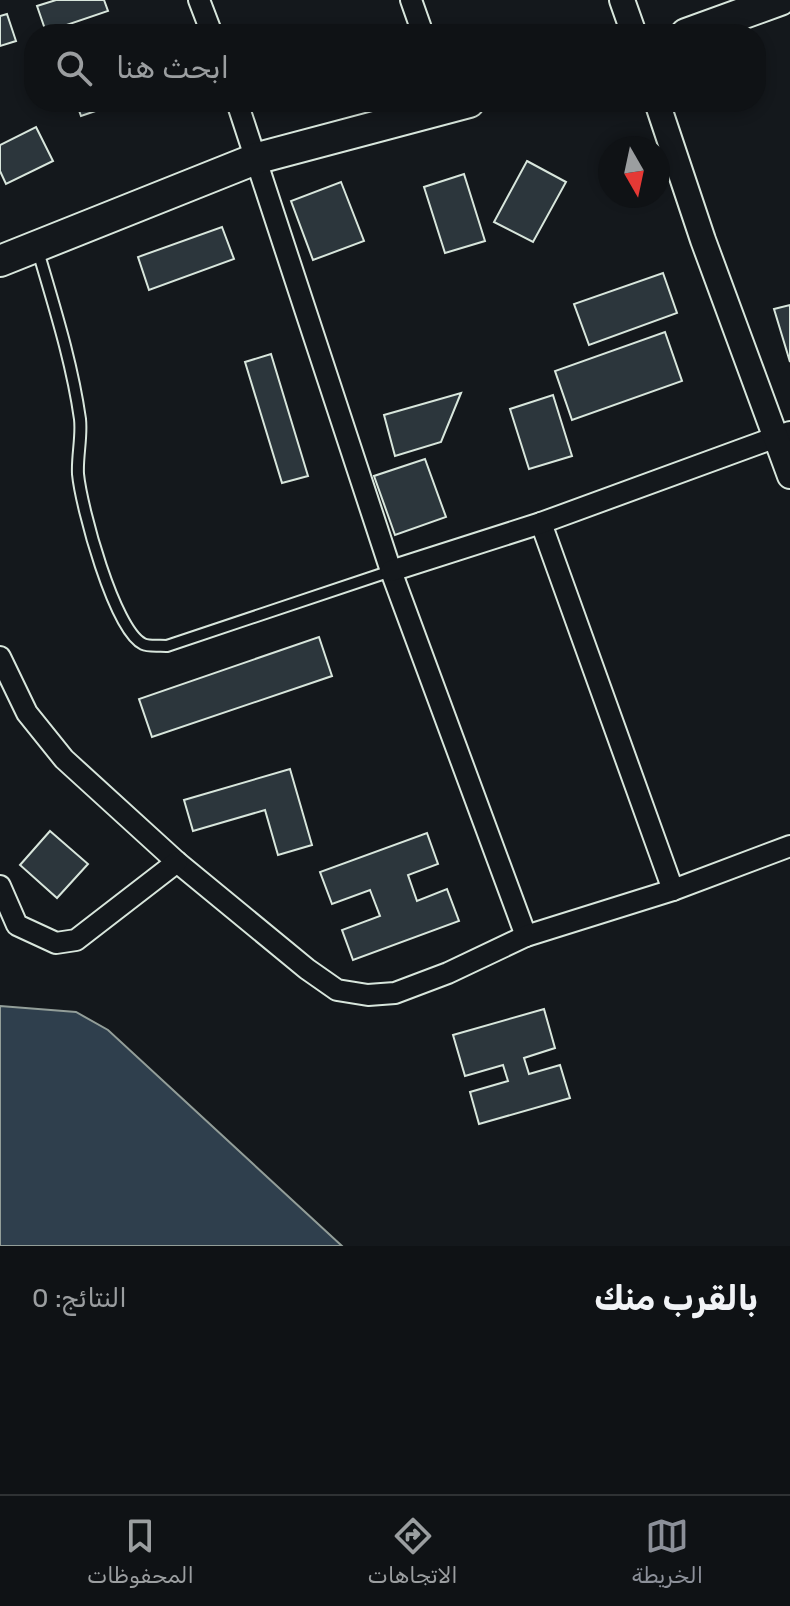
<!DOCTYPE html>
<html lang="ar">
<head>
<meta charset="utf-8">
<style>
  :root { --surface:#0f1215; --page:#181b1e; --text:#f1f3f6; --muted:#9b9ea0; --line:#2f3234; --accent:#8c9099 }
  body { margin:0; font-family:Rubik,"Noto Sans Arabic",sans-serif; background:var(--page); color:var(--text); direction:rtl }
  .compass { position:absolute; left:598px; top:136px; width:72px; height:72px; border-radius:50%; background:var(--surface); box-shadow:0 4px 12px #0003; rotate:171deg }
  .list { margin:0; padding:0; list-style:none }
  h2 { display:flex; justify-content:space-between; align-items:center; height:104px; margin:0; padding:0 32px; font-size:34px }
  h2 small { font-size:26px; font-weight:400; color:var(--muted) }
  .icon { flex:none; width:44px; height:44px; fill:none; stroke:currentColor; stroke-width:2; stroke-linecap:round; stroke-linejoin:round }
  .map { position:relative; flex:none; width:790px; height:1246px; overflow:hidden; direction:ltr }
  .search { position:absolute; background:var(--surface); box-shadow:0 4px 12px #0003; left:24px; right:24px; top:24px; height:88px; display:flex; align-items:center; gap:20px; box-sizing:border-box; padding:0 28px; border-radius:32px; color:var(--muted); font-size:30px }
  .sheet { height:248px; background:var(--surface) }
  nav { display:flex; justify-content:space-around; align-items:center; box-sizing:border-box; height:112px; border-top:2px solid var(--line); background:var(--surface); font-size:22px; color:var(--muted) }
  nav a { display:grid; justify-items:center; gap:4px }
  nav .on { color:var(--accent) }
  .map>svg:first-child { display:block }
  .water { fill:#2f3f4d; stroke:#939e99; stroke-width:2 }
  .building { fill:#2c363c; stroke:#d8e6dc; stroke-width:2 }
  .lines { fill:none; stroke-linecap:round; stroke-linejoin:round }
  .service-casing { stroke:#d8e6dc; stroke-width:14 }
  .minor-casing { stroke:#d8e6dc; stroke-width:24 }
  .tertiary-casing { stroke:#d8e6dc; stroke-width:28 }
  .primary-casing { stroke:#d8e6dc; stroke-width:34 }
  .service { stroke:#14181c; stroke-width:10 }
  .minor { stroke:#14181c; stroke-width:20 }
  .tertiary { stroke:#14181c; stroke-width:24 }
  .primary { stroke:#14181c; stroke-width:30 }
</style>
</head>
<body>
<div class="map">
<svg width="790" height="1246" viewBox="0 0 790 1246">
  <rect width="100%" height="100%" fill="#14181c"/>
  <path class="water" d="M0 1006 76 1012 108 1030 342 1246H0Z"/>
  <g class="building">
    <path d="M56 0H104L108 11 46 32 37 6Z"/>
    <path d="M7 14 16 41 0 46V16Z"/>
    <path d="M76 102H122L81 116Z"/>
    <path d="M36 127 53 161 6 184 0 171V145Z"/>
    <path d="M527 161 566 182 533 242 494 222Z"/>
    <path d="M464 174 485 241 445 253 424 187Z"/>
    <path d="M341 182 364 241 313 260 291 201Z"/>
    <path d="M222 227 234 259 149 290 138 257Z"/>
    <path d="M663 273 677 313 589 345 574 304Z"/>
    <path d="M790 305V362L774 309Z"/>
    <path d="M665 332 682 381 572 420 555 371Z"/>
    <path d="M271 354 308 476 282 483 245 362Z"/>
    <path d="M461 393 441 442 395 456 384 415Z"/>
    <path d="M553 395 572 456 529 469 510 409Z"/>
    <path d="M425 459 446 517 395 535 374 476Z"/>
    <path d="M319 637 332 676 152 737 139 699Z"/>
    <path d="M290 769 312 845 278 855 265 810 193 831 184 800Z"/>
    <path d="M50 831 88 864 57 898 20 865Z"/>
    <path d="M427 833 438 864 408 875 417 901 447 889 459 921 353 960 342 930 380 916 370 890 332 904 320 872Z"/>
    <path d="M544 1009 555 1048 524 1058 529 1074 560 1065 570 1098 479 1124 470 1092 508 1081 503 1065 465 1076 453 1035Z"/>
  </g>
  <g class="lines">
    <defs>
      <path id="service" d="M38 251C54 306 72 362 80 419 82 437 77 456 78 474 81 506 114 630 143 644 149 647 160 645 167 646L391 571"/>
      <g id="minor">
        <path d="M199 0 212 34"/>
        <path d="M411 0 423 34"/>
        <path d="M237 102 391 571 526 936"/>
        <path d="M541 523 673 890"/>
        <path d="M391 571 541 523 790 432"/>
        <path d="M0 657 27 713 64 759 177 862 307 969 337 990 368 995 395 993 448 973 526 936 673 890 790 846"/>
        <path d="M0 886 17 925 56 943 76 940 177 862"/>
      </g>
      <g id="tertiary">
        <path d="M622 0 634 34"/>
        <path d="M657 102 703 240 790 476"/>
      </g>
      <g id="primary">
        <path d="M686 34 780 0"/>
        <path d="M0 261 258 158 469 102"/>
      </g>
    </defs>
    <use href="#service" class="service-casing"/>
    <use href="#minor" class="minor-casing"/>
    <use href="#tertiary" class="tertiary-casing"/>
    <use href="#primary" class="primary-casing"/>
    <use href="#service" class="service"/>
    <use href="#minor" class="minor"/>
    <use href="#tertiary" class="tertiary"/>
    <use href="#primary" class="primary"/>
  </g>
</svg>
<svg class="compass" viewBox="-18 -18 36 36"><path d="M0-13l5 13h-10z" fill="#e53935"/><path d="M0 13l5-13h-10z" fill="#9b9ea0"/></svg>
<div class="search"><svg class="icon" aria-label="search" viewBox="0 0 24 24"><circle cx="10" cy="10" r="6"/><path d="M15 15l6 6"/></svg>ابحث هنا</div>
</div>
<section class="sheet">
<h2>بالقرب منك<small>النتائج: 0</small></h2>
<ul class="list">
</ul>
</section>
<nav>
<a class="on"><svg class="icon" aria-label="map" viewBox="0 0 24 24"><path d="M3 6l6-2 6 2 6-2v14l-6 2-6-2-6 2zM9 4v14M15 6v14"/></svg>الخريطة</a>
<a><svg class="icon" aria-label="directions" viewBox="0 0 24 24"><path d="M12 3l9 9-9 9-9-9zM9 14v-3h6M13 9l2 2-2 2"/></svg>الاتجاهات</a>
<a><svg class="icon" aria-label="saved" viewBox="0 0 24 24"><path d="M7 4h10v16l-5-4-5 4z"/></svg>المحفوظات</a>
</nav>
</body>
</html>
